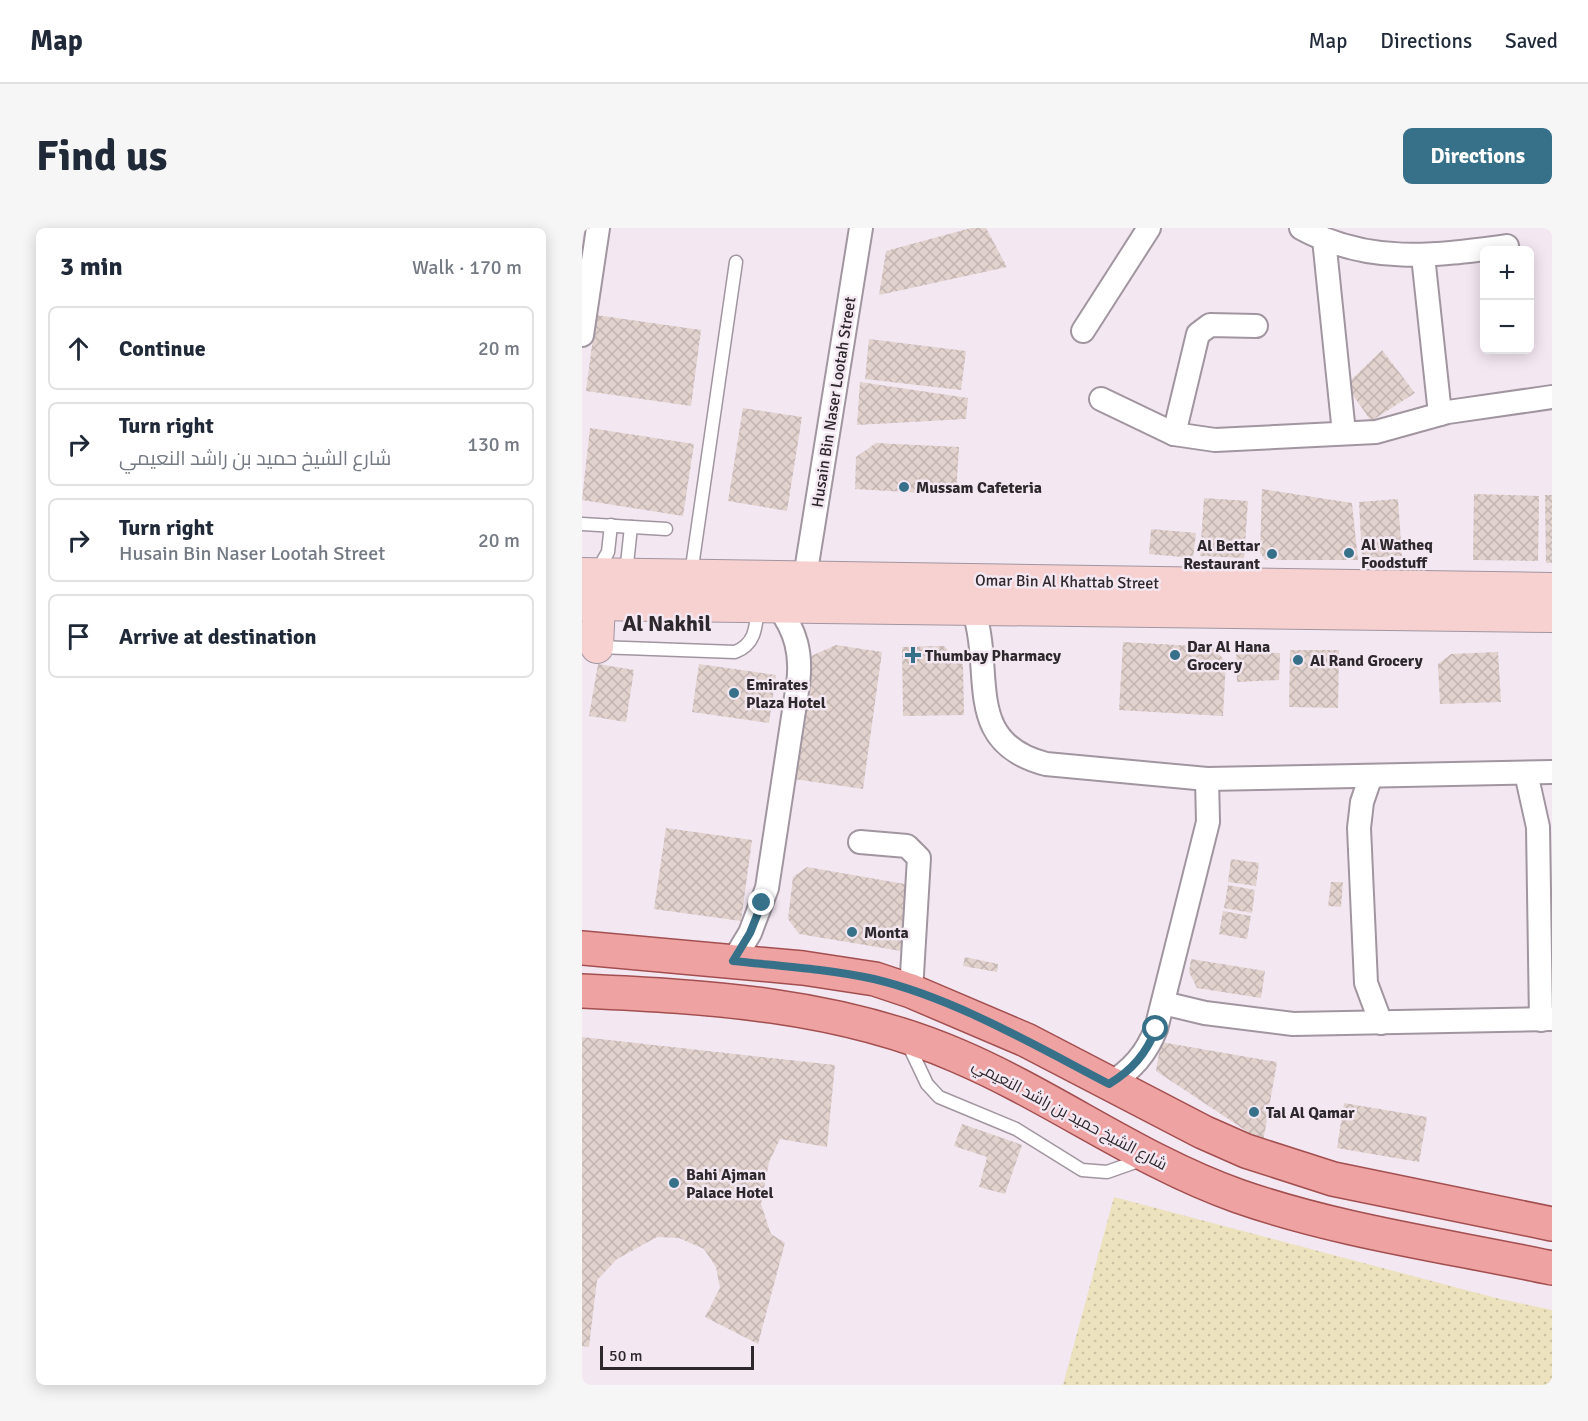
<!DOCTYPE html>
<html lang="en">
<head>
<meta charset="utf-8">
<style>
  :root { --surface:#fff; --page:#f6f6f7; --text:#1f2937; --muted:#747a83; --line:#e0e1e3; --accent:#367189 }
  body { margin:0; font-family:Signika,Cairo,sans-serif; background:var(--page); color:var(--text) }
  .controls { position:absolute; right:18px; top:18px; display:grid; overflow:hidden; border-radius:9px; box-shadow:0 3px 15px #0003 }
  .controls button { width:54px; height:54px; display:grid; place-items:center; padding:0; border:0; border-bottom:2px solid var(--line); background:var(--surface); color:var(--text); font:30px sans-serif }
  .scale { position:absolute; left:18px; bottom:15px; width:154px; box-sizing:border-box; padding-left:6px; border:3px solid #2d282c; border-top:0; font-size:16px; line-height:21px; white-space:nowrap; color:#2d282c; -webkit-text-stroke:4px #f3e7f2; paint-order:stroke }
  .stop { position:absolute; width:18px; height:18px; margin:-14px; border:4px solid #367189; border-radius:50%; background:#fff }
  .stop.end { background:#367189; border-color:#fff; box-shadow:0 2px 6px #0008 }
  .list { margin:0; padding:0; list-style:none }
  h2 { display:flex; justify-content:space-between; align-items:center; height:78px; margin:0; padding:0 24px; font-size:26px }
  h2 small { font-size:20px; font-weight:400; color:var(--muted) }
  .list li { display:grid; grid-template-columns:39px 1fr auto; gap:18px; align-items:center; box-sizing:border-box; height:84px; margin:0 12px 12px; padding:0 12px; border:2px solid var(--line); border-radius:9px }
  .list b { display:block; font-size:22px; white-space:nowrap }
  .list p { margin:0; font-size:20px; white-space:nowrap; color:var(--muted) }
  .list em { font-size:20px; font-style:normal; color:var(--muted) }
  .icon { flex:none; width:33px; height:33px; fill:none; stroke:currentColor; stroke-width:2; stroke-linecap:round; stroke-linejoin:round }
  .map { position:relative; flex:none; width:970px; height:1157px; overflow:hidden; border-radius:9px }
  header { display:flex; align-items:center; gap:36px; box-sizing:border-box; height:84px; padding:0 30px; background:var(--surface); border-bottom:2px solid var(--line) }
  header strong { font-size:28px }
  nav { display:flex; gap:33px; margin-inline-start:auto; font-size:21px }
  .intro { display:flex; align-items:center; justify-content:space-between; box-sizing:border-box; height:144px; padding:0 36px }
  h1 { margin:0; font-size:42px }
  .button { padding:15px 27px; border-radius:9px; background:var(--accent); color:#fff; font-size:21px; font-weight:700 }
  main { display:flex; gap:36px; padding:0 36px }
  aside { flex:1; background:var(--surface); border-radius:9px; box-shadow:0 3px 15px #0003 }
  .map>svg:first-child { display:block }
  .sand { fill:url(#sand-dots) }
  .building { fill:url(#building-cross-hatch) }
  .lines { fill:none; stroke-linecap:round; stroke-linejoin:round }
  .lane-casing { stroke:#a196a0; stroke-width:15 }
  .street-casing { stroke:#a196a0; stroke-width:26 }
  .secondary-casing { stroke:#a196a0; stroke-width:34 }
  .primary-casing { stroke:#a34f50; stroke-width:36 }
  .lane { stroke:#fff; stroke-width:12 }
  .street { stroke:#fff; stroke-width:22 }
  .secondary { stroke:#f7d0d0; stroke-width:32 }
  .primary { stroke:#eea2a1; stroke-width:33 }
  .route { stroke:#367189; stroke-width:8 }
  .poi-dot { fill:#367189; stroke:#f3e7f2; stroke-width:2 }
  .labels { text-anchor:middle; stroke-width:5; stroke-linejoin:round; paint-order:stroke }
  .street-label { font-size:16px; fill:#2d282c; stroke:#f3e7f2 }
  .poi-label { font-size:16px; font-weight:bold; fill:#2d282c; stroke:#f3e7f2; text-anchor:start }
  .district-label { font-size:22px; font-weight:bold; fill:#2d282c; stroke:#f3e7f2 }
</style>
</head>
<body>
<header>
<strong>Map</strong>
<nav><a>Map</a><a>Directions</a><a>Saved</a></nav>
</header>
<div class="intro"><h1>Find us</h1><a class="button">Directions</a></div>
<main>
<aside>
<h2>3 min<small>Walk · 170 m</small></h2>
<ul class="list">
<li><svg class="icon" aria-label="ahead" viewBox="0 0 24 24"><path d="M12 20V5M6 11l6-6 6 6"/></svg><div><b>Continue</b></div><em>20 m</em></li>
<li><svg class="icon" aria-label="right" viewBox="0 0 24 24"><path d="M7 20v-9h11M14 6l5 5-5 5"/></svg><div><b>Turn right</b><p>شارع الشيخ حميد بن راشد النعيمي</p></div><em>130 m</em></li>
<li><svg class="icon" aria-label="right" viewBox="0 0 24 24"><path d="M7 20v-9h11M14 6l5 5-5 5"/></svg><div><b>Turn right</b><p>Husain Bin Naser Lootah Street</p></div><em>20 m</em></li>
<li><svg class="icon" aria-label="arrive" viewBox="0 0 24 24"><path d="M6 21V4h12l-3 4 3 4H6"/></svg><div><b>Arrive at destination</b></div></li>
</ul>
</aside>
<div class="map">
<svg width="970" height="1157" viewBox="0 0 970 1157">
  <defs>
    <pattern id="sand-dots" width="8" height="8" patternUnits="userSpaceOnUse" patternTransform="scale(1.5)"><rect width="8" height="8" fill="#ece2bd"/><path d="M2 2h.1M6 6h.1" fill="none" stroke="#cbc2a3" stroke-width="1.8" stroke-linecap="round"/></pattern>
    <pattern id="building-cross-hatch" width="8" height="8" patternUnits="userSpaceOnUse" patternTransform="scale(1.5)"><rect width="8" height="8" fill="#e2d2ce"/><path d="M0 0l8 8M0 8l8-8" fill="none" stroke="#c2b4b1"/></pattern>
  </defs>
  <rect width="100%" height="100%" fill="#f3e7f2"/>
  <path class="sand" d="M532 969 914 1070 970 1082V1157H481Z"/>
  <g class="building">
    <path d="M389 0H404L425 39 297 67 304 23Z"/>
    <path d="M14 87 119 102 109 178 4 163Z"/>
    <path d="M287 111 384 123 379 162 283 151Z"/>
    <path d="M800 122 833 165 789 193 764 157Z"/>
    <path d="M278 154 386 170 384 191 275 197Z"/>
    <path d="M161 180 220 189 205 283 146 273Z"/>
    <path d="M8 200 112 216 101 288 0 272Z"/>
    <path d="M294 215 377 219 374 267 273 261 274 229Z"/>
    <path d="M680 261 770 275 776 332H683L678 324Z"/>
    <path d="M892 266 957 268 956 333 891 332Z"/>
    <path d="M963 267H970V335H964Z"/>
    <path d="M622 270 666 273 662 330 618 328Z"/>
    <path d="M816 271 820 328 780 330 777 274Z"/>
    <path d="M569 301 614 305 611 330 567 326Z"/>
    <path d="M541 414 631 419 644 434 641 488 537 482Z"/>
    <path d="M254 417 300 424 281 561 212 551 229 428Z"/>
    <path d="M362 418 381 437 382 487 321 488 320 419Z"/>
    <path d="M708 422H757L756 480 707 479Z"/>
    <path d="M654 424 698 425 697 452 655 454Z"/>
    <path d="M916 424 919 474 858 476 856 436 869 426Z"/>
    <path d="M16 436 52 442 44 494 7 488Z"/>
    <path d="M117 436 194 447 187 495 110 484Z"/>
    <path d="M84 600 170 612 159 693 72 681Z"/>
    <path d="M649 631 677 635 674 658 646 654Z"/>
    <path d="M225 639 334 658 331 725 217 706 206 691 211 649Z"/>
    <path d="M749 654H761L759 679 746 678Z"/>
    <path d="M646 657 673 662 670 685 642 680Z"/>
    <path d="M641 683 669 688 665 711 637 706Z"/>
    <path d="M383 729 416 736 415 744 381 738Z"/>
    <path d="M609 731 683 743 679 770 615 760 607 744Z"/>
    <path d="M0 809 253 837 245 919 198 911 187 934 179 976 189 1006 203 1015 176 1116 123 1089 138 1060 134 1039 122 1021 97 1010 75 1009 35 1031 15 1052 7 1119 0 1118Z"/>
    <path d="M579 814 695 834 681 914 574 843Z"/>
    <path d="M762 875 845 889 837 934 755 920Z"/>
    <path d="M380 896 440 917 423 966 397 959 405 929 372 918Z"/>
  </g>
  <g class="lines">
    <defs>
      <g id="lane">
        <path d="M0 296 84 301"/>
        <path d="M15 343 26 324 29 297"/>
        <path d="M44 345 49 299"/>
        <path d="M109 346 154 34"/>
        <path d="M16 419 153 424C174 416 174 398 176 378"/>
        <path d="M326 816 345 856 357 869 434 901 500 942 525 944 562 931"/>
      </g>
      <g id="street">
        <path d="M719 0C787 37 852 28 925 18"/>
        <path d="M742 11 762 205"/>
        <path d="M841 28 858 186"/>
        <path d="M501 103 567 0"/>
        <path d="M0 107 16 0"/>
        <path d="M519 171 592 206 633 212 794 204 866 184 970 169"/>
        <path d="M592 206 616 106 628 97 674 98"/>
        <path d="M223 349 279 0"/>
        <path d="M391 381C413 444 379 514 464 536L625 551 970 544"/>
        <path d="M944 545 956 599 959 792"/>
        <path d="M789 548 780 574 777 600 784 755 799 795"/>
        <path d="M278 614 325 618 337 630 329 763"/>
        <path d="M151 733 168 705 185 660 216 456C220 426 214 403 196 379"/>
        <path d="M581 775 623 785 711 796 970 791"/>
        <path d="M527 856C550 842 564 826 574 801L626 594 625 551"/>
      </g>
      <g id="secondary">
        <path d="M0 346 970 361"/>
        <path d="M0 376 970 388"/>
        <path d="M15 419 17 376"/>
      </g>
      <g id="primary">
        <path d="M0 720 221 740 293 751 329 763 444 812 621 904 664 923 751 951 970 996"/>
        <path d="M0 763C128 769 256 776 376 828 472 869 557 933 656 968 756 1003 866 1018 970 1040"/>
      </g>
    </defs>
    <use href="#lane" class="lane-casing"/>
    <use href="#street" class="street-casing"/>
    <use href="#secondary" class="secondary-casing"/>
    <use href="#primary" class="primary-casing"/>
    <use href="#lane" class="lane"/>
    <use href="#street" class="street"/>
    <use href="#secondary" class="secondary"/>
    <use href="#primary" class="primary"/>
  </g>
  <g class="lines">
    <path class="route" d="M180 675 168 705 151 733C198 738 246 741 292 751 372 770 454 818 527 856 550 842 564 826 574 801"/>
  </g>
  <g class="poi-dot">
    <circle cx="322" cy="259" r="6"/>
    <circle cx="767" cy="325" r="6"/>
    <circle cx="690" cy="326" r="6"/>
    <path d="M328 418h6v6h6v6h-6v6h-6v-6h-6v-6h6z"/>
    <circle cx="593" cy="427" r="6"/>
    <circle cx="716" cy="432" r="6"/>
    <circle cx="152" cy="465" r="6"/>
    <circle cx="270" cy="704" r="6"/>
    <circle cx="672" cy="884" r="6"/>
    <circle cx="92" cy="955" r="6"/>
  </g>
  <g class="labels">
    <g class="street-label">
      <text transform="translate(251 174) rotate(-81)" y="6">Husain Bin Naser Lootah Street</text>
      <text transform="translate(485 353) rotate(1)" y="6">Omar Bin Al Khattab Street</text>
      <text transform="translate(488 886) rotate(28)" y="6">شارع الشيخ حميد بن راشد النعيمي</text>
    </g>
    <g class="poi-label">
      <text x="334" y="265">Mussam Cafeteria</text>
      <text x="779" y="322">Al Watheq<tspan x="779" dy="18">Foodstuff</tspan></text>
      <text x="678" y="323" text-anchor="end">Al Bettar<tspan x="678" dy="18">Restaurant</tspan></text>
      <text x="605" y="424">Dar Al Hana<tspan x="605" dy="18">Grocery</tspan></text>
      <text x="343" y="433">Thumbay Pharmacy</text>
      <text x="728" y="438">Al Rand Grocery</text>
      <text x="164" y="462">Emirates<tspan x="164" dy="18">Plaza Hotel</tspan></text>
      <text x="282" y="710">Monta</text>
      <text x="684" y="890">Tal Al Qamar</text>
      <text x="104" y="952">Bahi Ajman<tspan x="104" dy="18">Palace Hotel</tspan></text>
    </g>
    <g class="district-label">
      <text x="85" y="403">Al Nakhil</text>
    </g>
  </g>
</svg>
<div class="controls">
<button>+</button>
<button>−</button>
</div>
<div class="scale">50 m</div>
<div class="stop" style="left:574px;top:801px"></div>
<div class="stop end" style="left:180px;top:675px"></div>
</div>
</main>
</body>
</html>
